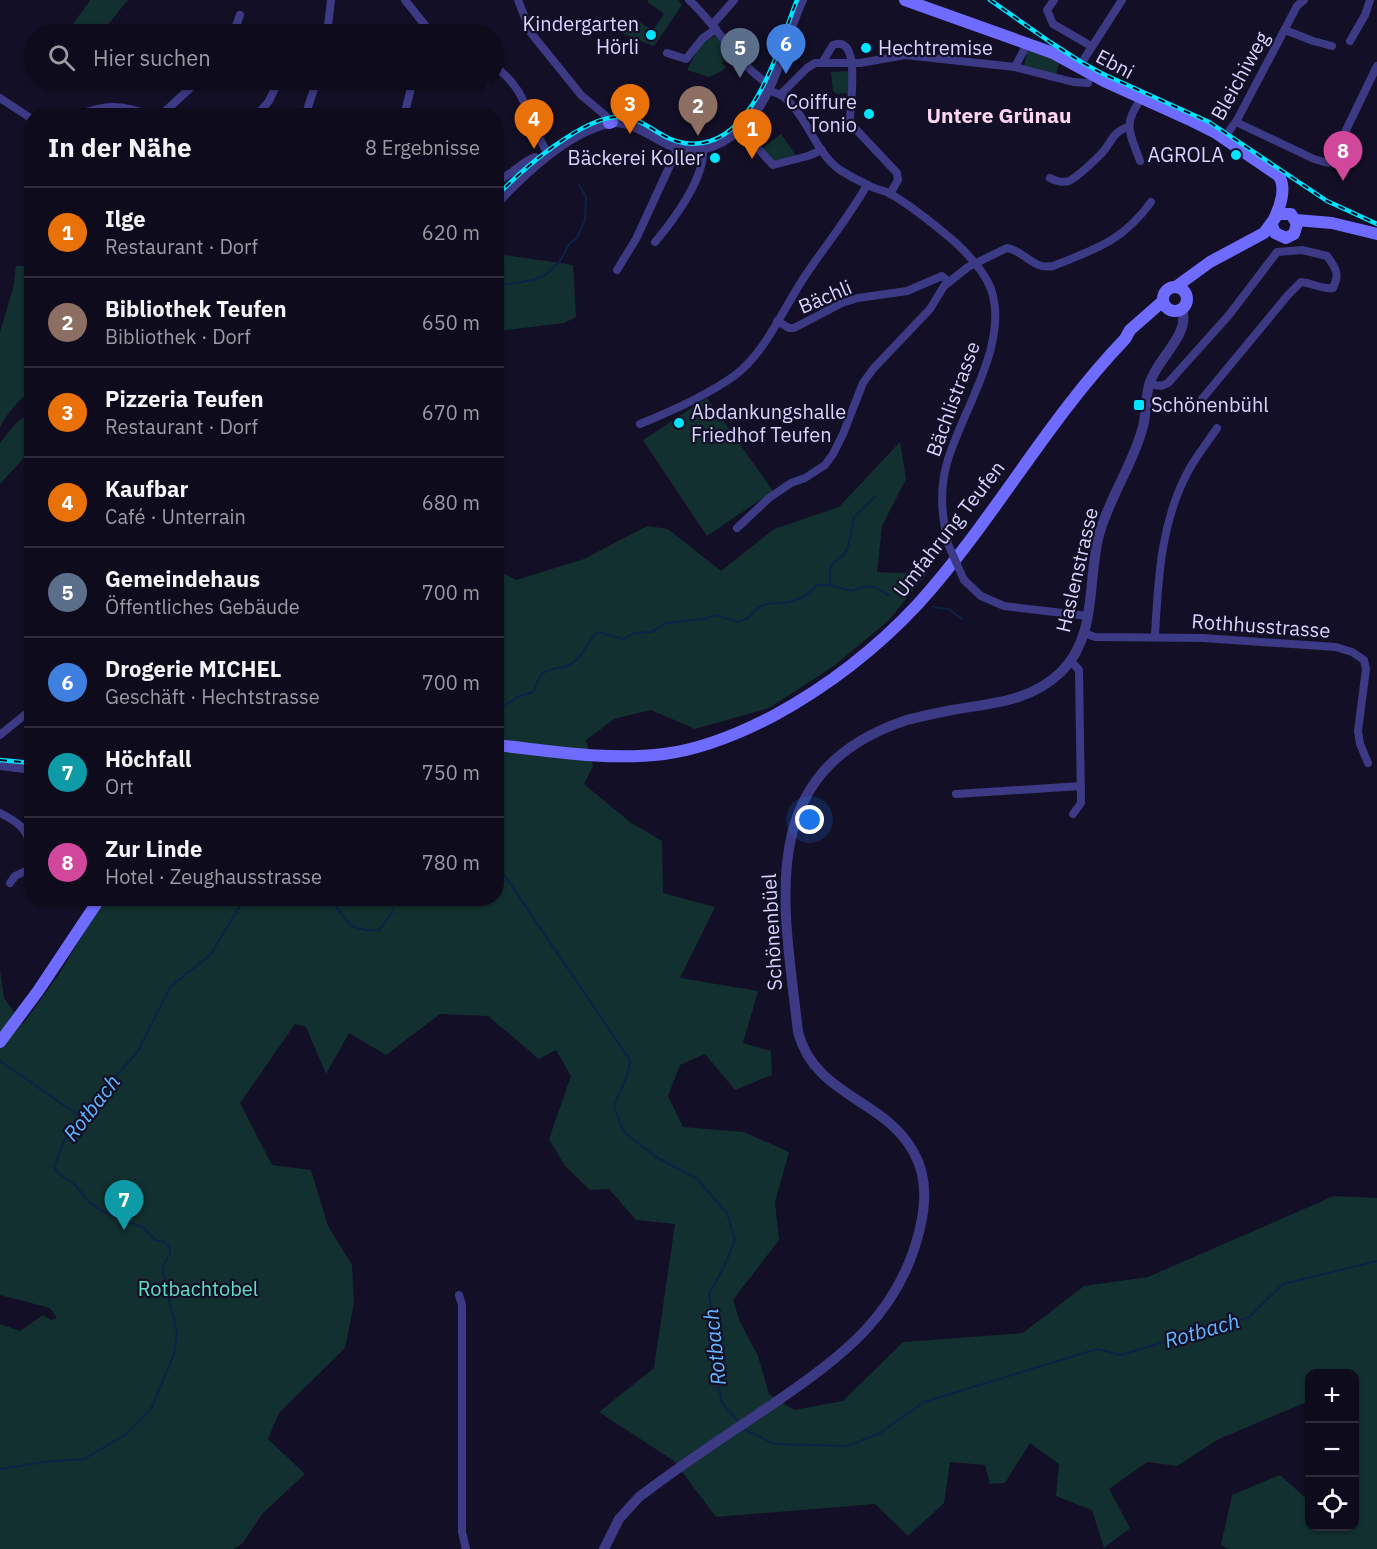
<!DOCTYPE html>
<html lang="de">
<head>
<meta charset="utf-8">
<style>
  :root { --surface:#0e0b1c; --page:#1c1929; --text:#f1f3f6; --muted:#9b9ba3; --line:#2e2b3b; --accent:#00e5ff }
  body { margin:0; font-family:"IBM Plex Sans",sans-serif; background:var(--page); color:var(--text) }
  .controls { position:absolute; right:18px; bottom:18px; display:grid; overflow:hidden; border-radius:12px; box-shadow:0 2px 4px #0004 }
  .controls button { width:54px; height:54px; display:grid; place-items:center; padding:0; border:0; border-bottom:2px solid var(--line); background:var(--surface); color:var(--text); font:30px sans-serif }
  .you { position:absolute; left:810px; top:820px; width:21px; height:21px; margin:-15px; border:4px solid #fff; border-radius:50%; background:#1a73e8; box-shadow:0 0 0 9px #1a73e833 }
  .badge { display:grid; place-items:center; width:39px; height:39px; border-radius:50%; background:var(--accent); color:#fff; font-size:20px; font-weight:700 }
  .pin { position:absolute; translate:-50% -50px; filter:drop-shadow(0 2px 3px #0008) }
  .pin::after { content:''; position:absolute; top:32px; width:21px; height:18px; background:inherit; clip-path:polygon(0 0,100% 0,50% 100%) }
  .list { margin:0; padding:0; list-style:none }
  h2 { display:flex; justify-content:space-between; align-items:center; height:78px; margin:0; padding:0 24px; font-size:26px }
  h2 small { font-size:20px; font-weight:400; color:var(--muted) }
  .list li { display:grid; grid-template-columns:39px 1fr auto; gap:18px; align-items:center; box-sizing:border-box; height:90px; padding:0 24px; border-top:2px solid var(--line) }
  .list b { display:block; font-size:22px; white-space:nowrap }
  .list p { margin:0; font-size:20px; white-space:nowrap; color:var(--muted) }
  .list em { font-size:20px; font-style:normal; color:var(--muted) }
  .icon { flex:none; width:33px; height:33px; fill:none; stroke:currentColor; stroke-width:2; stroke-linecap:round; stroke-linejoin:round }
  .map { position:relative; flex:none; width:1377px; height:1549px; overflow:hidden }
  .search { position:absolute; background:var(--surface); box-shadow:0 2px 4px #0004; left:24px; top:24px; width:480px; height:66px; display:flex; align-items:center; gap:15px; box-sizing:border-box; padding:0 21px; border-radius:33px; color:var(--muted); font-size:22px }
  .panel { position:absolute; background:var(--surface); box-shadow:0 2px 4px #0004; left:24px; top:108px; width:480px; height:798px; border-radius:24px }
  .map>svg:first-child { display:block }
  .green { fill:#12302f }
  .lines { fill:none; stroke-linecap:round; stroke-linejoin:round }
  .stream { stroke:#0c2248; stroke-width:2 }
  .minor { stroke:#3d3a85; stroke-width:8 }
  .tertiary { stroke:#3d3a85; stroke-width:10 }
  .secondary { stroke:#6f6bff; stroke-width:12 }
  .rail-casing { stroke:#00e5ff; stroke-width:4.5 }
  .rail { stroke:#130f26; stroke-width:2; stroke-dasharray:7; stroke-linecap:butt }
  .minor-bridge { stroke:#3d3a85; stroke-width:8 }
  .poi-dot { fill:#00e5ff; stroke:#130f26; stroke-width:2 }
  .labels { text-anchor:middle; stroke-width:4.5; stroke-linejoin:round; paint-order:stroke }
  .poi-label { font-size:20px; fill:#d9d4ff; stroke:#130f26; text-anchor:end }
  .street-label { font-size:20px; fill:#d9d4ff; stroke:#130f26 }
  .park-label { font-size:20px; fill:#5fe0c0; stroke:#130f26 }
  .neighbourhood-label { font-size:21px; font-weight:bold; fill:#ffd6f0; stroke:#130f26 }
  .water-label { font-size:21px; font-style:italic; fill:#62b6ff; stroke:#130f26 }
</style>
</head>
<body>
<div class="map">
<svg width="1377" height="1549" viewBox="0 0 1377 1549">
  <rect width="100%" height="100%" fill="#130f26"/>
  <g class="green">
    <path d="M90 0H128L100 34H66Z"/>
    <path d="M648 0H678L682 5 654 46 623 34 632 18 653 30 664 14 648 2Z"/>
    <path d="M717 36 731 54 722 63 726 67 722 71 709 77 687 70 703 40Z"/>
    <path d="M1032 49 1060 60 1056 75 1024 66 1027 51Z"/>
    <path d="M849 71V93L837 94 833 91 831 72Z"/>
    <path d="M781 134 797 157 774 163 761 149Z"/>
    <path d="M497 254 573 265 576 317 564 323 497 331Z"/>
    <path d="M16 266H25L31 271V390C20 399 6 414 0 427V332L13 288Z"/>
    <path d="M707 398 773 491 707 536 643 440Z"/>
    <path d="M30 413 31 450 0 484V443L16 423Z"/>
    <path d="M900 442 906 479 882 526 877 572 926 574 889 620 834 666 769 708 695 729 651 710 614 719 586 740 593 766 584 784 630 822 662 841 663 893 715 907 680 978 758 991 743 1043 771 1051 772 1075 735 1090 705 1054 680 1065 668 1096 683 1127 744 1132 789 1152 775 1202 779 1240 733 1300 740 1322 758 1356 769 1394 794 1410 843 1401 903 1342 1023 1333 1084 1286 1148 1277 1334 1196 1377 1198V1549H1228L1221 1545 1232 1495 1280 1475 1309 1501 1310 1526H1354V1374H1310L1309 1401 1219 1439 1177 1466 1147 1462 1109 1489 1130 1528 1104 1548 1092 1510 1056 1496 1059 1464 1030 1443 1005 1483 990 1484 985 1465 950 1462 944 1503 908 1536 875 1504 716 1517 674 1461 599 1412 654 1368 675 1224 636 1220 609 1189 590 1190 565 1166 549 1139 571 1076 556 1050 539 1059 488 1016 440 1014 386 1055 349 1033 326 1074 306 1027 295 1024 240 1103 272 1165 311 1170 328 1226 352 1265 354 1303 345 1348 279 1413 268 1439 305 1474 262 1514 242 1544 233 1549H0V1324L20 1331 43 1315 51 1320 57 1318 50 1308 0 1295V970L4 998 23 1024 59 974 100 907 109 899 496 898 497 570 516 580 584 559 647 526 668 529 721 571 774 529 839 507Z"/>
  </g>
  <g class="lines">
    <g class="stream">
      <path d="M496 286 534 280 545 275 559 263 569 244 577 238 585 220 586 197 579 185"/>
      <path d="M830 585 852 591 866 586 876 588 888 595"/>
      <path d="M933 607 949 609 962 619"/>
      <path d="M496 712 517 697 533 692C536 686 538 679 542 674 550 666 565 670 574 662 584 654 588 639 598 632L624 639 634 633 652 632 665 623 704 619 715 615 738 622 748 618 758 608 766 604 789 602 804 597 817 585H830V569L833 563 843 556 848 547 854 517 875 497"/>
      <path d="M496 863 630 1060 627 1076 614 1106 623 1131 656 1157 696 1178 727 1213 735 1240 724 1267 709 1294 712 1314 709 1340 722 1403 739 1422"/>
      <path d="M323 898C350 910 338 933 379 930L392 913 395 898"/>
      <path d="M0 1061 81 1117"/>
      <path d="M744 1429 774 1444 848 1446 880 1433 924 1402 1097 1349 1121 1355 1249 1317 1283 1284 1377 1261"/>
      <path d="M0 1469 44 1462 84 1459 125 1435 151 1409 174 1354 177 1333 162 1268 170 1253V1248L164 1242 155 1240 144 1228 102 1211 90 1203 75 1185 58 1173 54 1167 67 1133 138 1051 171 986 210 955 245 898"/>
    </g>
    <g class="minor">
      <path d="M405 0 432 34"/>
      <path d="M518 0 531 33 581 95 606 116 609 123"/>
      <path d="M689 0C718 26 736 64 770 85"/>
      <path d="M1054 0 1047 10 1053 24 1091 46"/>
      <path d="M713 24 734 0"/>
      <path d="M1285 30 1313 41 1332 46"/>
      <path d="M233 34 240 15"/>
      <path d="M327 34 331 0"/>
      <path d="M1350 41 1365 15 1370 0"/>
      <path d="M667 53 686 59 703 38 716 29"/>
      <path d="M822 63 833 45C863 33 849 109 850 123L897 173 898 180 890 194"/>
      <path d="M494 66C530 91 527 123 549 155"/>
      <path d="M1015 67 1073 82 1088 83"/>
      <path d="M1079 67 1122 0"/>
      <path d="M482 80 486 82V80"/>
      <path d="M768 90C772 92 777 93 781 95 807 113 814 152 840 170 848 175 859 181 868 185 874 189 883 190 889 193 912 206 935 225 955 242 969 255 984 271 991 289 1010 344 961 412 947 463 939 490 942 517 948 544"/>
      <path d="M780 95 807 68 815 63H860L905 55 1015 67 1027 44"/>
      <path d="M0 98 32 119"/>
      <path d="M75 116C106 104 121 104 152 116"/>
      <path d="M160 116 199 80"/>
      <path d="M256 116 269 101 279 80"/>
      <path d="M305 116 317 80"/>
      <path d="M404 116 413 80"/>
      <path d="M1236 122 1314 159 1328 163 1332 159 1377 66"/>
      <path d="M739 128 773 165 808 156 822 150"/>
      <path d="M1224 138 1237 120 1297 6 1304 0"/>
      <path d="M1140 161C1130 133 1122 125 1141 99"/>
      <path d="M1050 178C1055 181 1063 183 1069 181 1077 177 1095 160 1102 153 1112 142 1112 132 1128 127"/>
      <path d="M496 182C510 176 521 162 535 157L539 162"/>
      <path d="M655 242C673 221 705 178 703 149"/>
      <path d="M617 270 636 239 678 148"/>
      <path d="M777 321 789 328H794L842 303 858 298 907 291 942 276 949 282"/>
      <path d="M1149 384 1161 386 1168 383 1229 315 1277 252 1302 250 1327 256C1336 268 1340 274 1333 288 1322 290 1313 283 1301 282L1288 295 1202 399"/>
      <path d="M640 424C672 411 706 396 734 376 766 352 783 309 805 276 825 246 849 217 867 185"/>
      <path d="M737 528 769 498 791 483 805 478 825 465 833 454 843 434 863 383 873 369 930 309 944 286 968 267 1007 248C1025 251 1032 270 1053 266 1096 249 1123 241 1151 202"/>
      <path d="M964 580 981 596 1004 606 1088 616"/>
      <path d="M1084 633 1095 637 1203 638 1336 647 1352 652 1364 660 1366 669 1358 731 1360 744 1368 763"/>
      <path d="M1155 636C1158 578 1161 518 1191 466 1199 453 1209 440 1217 428"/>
      <path d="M1071 661 1079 670 1081 803 1073 814"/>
      <path d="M0 735 32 709"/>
      <path d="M956 794 1081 786"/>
      <path d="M0 813C16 821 29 829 30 848 31 855 29 861 31 868"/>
      <path d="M10 883 15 876 32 868"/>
      <path d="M459 1295 462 1305V1532L466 1549"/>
    </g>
    <g class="tertiary">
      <path d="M612 122C640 121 658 145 684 149 718 154 749 126 764 98 781 68 787 32 802 0"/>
      <path d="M496 204C523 174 569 131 609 123"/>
      <path d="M0 765 32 769"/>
      <path d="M604 1549 619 1519 639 1497C682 1464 728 1434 773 1404 842 1356 900 1315 920 1228 926 1203 927 1176 914 1153 886 1099 815 1097 798 1032 784 905 752 771 907 720 922 716 937 713 952 710 991 703 1030 702 1061 672 1098 636 1087 580 1099 535 1109 498 1132 466 1142 430 1147 415 1145 400 1149 385 1156 359 1191 335 1182 309"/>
    </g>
    <g class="secondary">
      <path d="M905 0 1053 53 1104 81 1188 119 1216 133 1279 176C1286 187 1281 205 1275 217"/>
      <path d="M609 123 612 122"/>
      <path d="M1296 220 1332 223 1377 234"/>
      <path d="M1177 286 1210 262 1264 233 1278 214H1291L1297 224 1294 234 1286 238 1275 233 1272 225"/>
      <circle cx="1175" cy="299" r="12"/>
      <path d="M496 745C552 751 608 761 664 754 703 749 741 733 775 715 828 686 877 648 918 604 994 520 1047 420 1125 339L1130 330 1163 301"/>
      <path d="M0 1042 38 991 100 898"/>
    </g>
    <defs>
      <g id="rail">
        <path d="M990 0 1050 42 1081 62 1103 74 1209 122 1327 201 1377 224"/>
        <path d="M496 197C520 171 585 114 621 117 645 118 661 140 684 143 753 154 778 47 797 0"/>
        <path d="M0 760 32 763"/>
      </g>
    </defs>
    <use href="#rail" class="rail-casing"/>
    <use href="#rail" class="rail"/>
    <path class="minor-bridge" d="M948 544 964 580"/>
  </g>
  <g class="poi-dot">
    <circle cx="651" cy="35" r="6"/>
    <circle cx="866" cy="48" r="6"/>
    <circle cx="869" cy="114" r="6"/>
    <circle cx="1236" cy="155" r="6"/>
    <circle cx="715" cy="158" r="6"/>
    <rect x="1133" y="399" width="12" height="12" rx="3"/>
    <circle cx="679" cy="423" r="6"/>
  </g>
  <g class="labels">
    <g class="poi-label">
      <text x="639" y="31">Kindergarten<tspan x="639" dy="23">Hörli</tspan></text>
      <text x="878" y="55" text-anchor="start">Hechtremise</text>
      <text x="857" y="109">Coiffure<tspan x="857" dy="23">Tonio</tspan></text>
      <text x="1224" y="162">AGROLA</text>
      <text x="703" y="165">Bäckerei Koller</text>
      <text x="1151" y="412" text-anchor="start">Schönenbühl</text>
      <text x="691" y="419" text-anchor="start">Abdankungshalle<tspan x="691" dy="23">Friedhof Teufen</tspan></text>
    </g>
    <g class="street-label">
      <text transform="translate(1115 64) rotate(28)" y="7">Ebni</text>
      <text transform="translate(1240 76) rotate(-61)" y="7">Bleichiweg</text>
      <text transform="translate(825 297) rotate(-23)" y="7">Bächli</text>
      <text transform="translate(953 399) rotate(-70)" y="7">Bächlistrasse</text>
      <text transform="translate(949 529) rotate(-52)" y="7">Umfahrung Teufen</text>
      <text transform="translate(1077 570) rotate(-77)" y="7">Haslenstrasse</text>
      <text transform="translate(1261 626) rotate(4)" y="7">Rothhusstrasse</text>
      <text transform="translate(772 932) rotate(-93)" y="7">Schönenbüel</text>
    </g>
    <g class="park-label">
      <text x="198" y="1296">Rotbachtobel</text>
    </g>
    <g class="neighbourhood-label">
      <text x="999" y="123">Untere Grünau</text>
    </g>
    <g class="water-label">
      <text transform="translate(92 1108) rotate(-52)" y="7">Rotbach</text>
      <text transform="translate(1202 1331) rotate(-16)" y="7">Rotbach</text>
      <text transform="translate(715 1347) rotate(-96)" y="7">Rotbach</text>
    </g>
  </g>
</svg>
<div class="controls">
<button>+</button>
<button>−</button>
<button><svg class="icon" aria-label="locate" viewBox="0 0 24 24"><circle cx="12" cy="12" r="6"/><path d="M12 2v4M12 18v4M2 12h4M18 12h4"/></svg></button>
</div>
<div class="you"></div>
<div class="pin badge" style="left:752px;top:159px;background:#e8710a">1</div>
<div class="pin badge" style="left:698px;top:136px;background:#8d6e63">2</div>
<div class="pin badge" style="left:630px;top:134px;background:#e8710a">3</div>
<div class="pin badge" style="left:534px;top:149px;background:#e8710a">4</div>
<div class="pin badge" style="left:740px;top:78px;background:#5c6f8a">5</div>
<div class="pin badge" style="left:786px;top:74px;background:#3f7fe0">6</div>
<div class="pin badge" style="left:124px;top:1230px;background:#0f9aa8">7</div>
<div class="pin badge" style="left:1343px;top:181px;background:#d1479c">8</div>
<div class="search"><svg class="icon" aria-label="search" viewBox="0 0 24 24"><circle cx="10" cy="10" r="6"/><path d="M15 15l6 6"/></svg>Hier suchen</div>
<section class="panel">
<h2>In der Nähe<small>8 Ergebnisse</small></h2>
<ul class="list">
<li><span class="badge" style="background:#e8710a">1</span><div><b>Ilge</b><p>Restaurant · Dorf</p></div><em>620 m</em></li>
<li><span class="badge" style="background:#8d6e63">2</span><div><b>Bibliothek Teufen</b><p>Bibliothek · Dorf</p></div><em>650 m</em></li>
<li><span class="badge" style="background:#e8710a">3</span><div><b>Pizzeria Teufen</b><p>Restaurant · Dorf</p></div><em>670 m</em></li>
<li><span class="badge" style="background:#e8710a">4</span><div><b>Kaufbar</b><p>Café · Unterrain</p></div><em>680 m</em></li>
<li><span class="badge" style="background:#5c6f8a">5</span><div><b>Gemeindehaus</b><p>Öffentliches Gebäude</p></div><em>700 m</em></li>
<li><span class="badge" style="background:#3f7fe0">6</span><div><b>Drogerie MICHEL</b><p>Geschäft · Hechtstrasse</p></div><em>700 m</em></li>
<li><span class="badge" style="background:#0f9aa8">7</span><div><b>Höchfall</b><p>Ort</p></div><em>750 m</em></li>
<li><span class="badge" style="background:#d1479c">8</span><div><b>Zur Linde</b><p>Hotel · Zeughausstrasse</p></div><em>780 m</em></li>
</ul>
</section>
</div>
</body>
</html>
